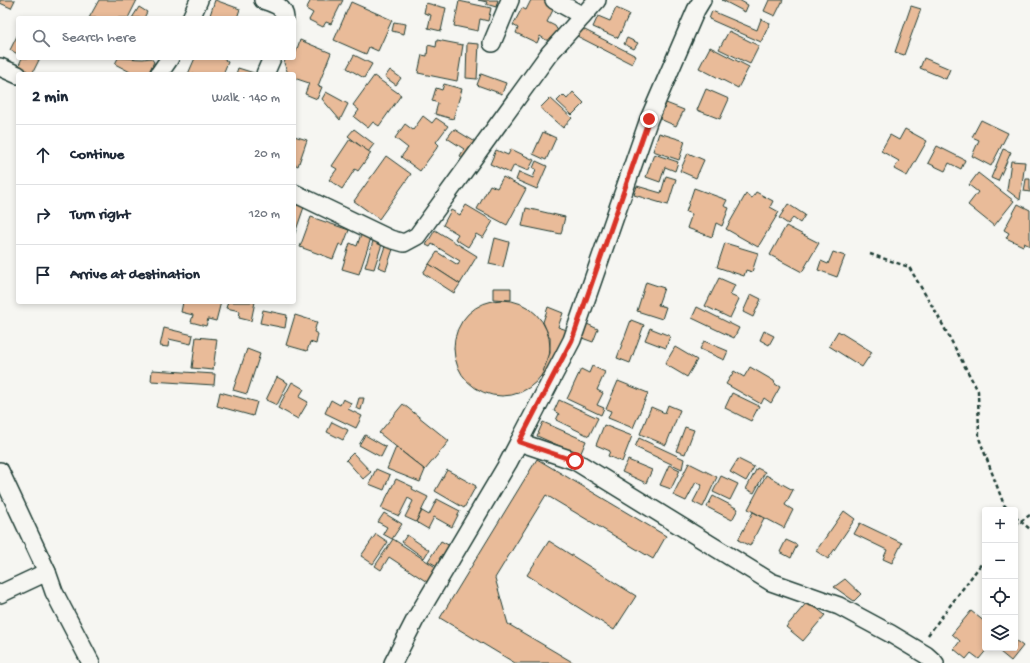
<!DOCTYPE html>
<html lang="en">
<head>
<meta charset="utf-8">
<style>
  :root { --surface:#fff; --page:#f6f6f7; --text:#1f2937; --muted:#747a83; --line:#e0e1e3 }
  body { margin:0; font-family:"Gochi Hand",sans-serif; background:var(--page); color:var(--text) }
  .controls { position:absolute; right:12px; bottom:12px; display:grid; overflow:hidden; border-radius:4px; box-shadow:0 2px 6px #0003 }
  .controls button { width:36px; height:36px; display:grid; place-items:center; padding:0; border:0; border-bottom:1px solid var(--line); background:var(--surface); color:var(--text); font:20px sans-serif }
  .stop { position:absolute; width:12px; height:12px; margin:-9px; border:3px solid #d93025; border-radius:50%; background:#fff }
  .stop.end { background:#d93025; border-color:#fff; box-shadow:0 1px 4px #0008 }
  .list { margin:0; padding:0; list-style:none }
  h2 { display:flex; justify-content:space-between; align-items:center; height:52px; margin:0; padding:0 16px; font-size:17px }
  h2 small { font-size:13px; font-weight:400; color:var(--muted) }
  .list li { display:grid; grid-template-columns:26px 1fr auto; gap:12px; align-items:center; box-sizing:border-box; height:60px; padding:0 16px; border-top:1px solid var(--line) }
  .list b { display:block; font-size:15px; white-space:nowrap }
  .list em { font-size:13px; font-style:normal; color:var(--muted) }
  .icon { flex:none; width:22px; height:22px; fill:none; stroke:currentColor; stroke-width:2; stroke-linecap:round; stroke-linejoin:round }
  .map { position:relative; flex:none; width:1030px; height:663px; overflow:hidden }
  .search { position:absolute; background:var(--surface); box-shadow:0 2px 6px #0003; left:16px; top:16px; width:280px; height:44px; display:flex; align-items:center; gap:10px; box-sizing:border-box; padding:0 14px; border-radius:4px; color:var(--muted); font-size:15px }
  .panel { position:absolute; background:var(--surface); box-shadow:0 2px 6px #0003; left:16px; top:72px; width:280px; height:232px; border-radius:4px }
  .map>svg:first-child { display:block }
  .building { fill:#e9bb99; stroke:#1f3d34 }
  .lines { fill:none; stroke-linecap:round; stroke-linejoin:round }
  .minor-casing { stroke:#1f3d34; stroke-width:20 }
  .path { stroke:#1f3d34; stroke-width:2.5; stroke-dasharray:4 3; stroke-linecap:butt }
  .minor { stroke:#f6f6f2; stroke-width:17 }
  .route { stroke:#d93025; stroke-width:5 }
</style>
</head>
<body>
<div class="map">
<svg width="1030" height="663" viewBox="0 0 1030 663">
  <rect width="100%" height="100%" fill="#f6f6f2"/>
  <filter id="ink" filterUnits="userSpaceOnUse"><feTurbulence type="fractalNoise" baseFrequency=".025" numOctaves="2"/><feDisplacementMap in="SourceGraphic" scale="8" xChannelSelector="R" yChannelSelector="G"/><feConvolveMatrix kernelMatrix="1 2 1 2 8 2 1 2 1" color-interpolation-filters="sRGB"/></filter>
  <g filter="url(#ink)">
    <g class="building">
      <path d="M0 0H15L11 8 0 3Z"/>
      <path d="M99 0H137L128 18H89Z"/>
      <path d="M215 0 240 9 237 18H209Z"/>
      <path d="M311 0H343L331 24 326 22 323 27 309 20 313 13 306 9Z"/>
      <path d="M478 0H498L496 7 486 4 487 2Z"/>
      <path d="M531 0H543L555 6 547 22 555 26 558 31V35L552 41 546 40 540 36 537 43 516 33 518 28 513 25 522 8 526 10Z"/>
      <path d="M722 0H739L748 5 745 12Z"/>
      <path d="M769 0H783L775 16 764 11Z"/>
      <path d="M459 1 491 8 488 21 480 19 478 31 454 26Z"/>
      <path d="M351 2 392 20 378 51 369 47 366 54 334 40Z"/>
      <path d="M426 3 446 8 441 31 428 28 431 15 424 13Z"/>
      <path d="M911 6 921 9 904 55 895 52Z"/>
      <path d="M139 7 147 12 144 18H132Z"/>
      <path d="M616 8 629 14 618 38 593 27 598 16 610 21Z"/>
      <path d="M712 11 757 30 761 19 770 23 761 42 709 19Z"/>
      <path d="M394 22 406 24 404 34 392 31Z"/>
      <path d="M581 28 636 56 632 64 577 36Z"/>
      <path d="M729 31 759 46 750 64 719 49Z"/>
      <path d="M18 34V54L10 50Z"/>
      <path d="M627 38 638 43 634 49 624 44Z"/>
      <path d="M300 40 331 53 318 86 322 87 317 99 305 94 309 83 294 78V74H289L287 71 284 63 286 58 293 59 294 58Z"/>
      <path d="M437 40 463 45 457 81 418 73 422 55 427 56 428 45 436 47Z"/>
      <path d="M467 43 479 44 477 79 466 78Z"/>
      <path d="M710 47 749 67 738 88 699 68Z"/>
      <path d="M354 55 372 64 364 78 347 68Z"/>
      <path d="M22 58H40L32 74 18 67Z"/>
      <path d="M118 58 143 59 151 58 154 62 148 74H134L115 64Z"/>
      <path d="M195 58H226L225 60 228 62 223 74H188Z"/>
      <path d="M924 58 950 69 946 79 920 68Z"/>
      <path d="M238 68 254 73V74H236Z"/>
      <path d="M390 70 401 78 396 85 385 77Z"/>
      <path d="M481 74 506 83 502 94 477 85Z"/>
      <path d="M374 76 401 95 379 126 373 122 368 128 354 117 359 110 353 105Z"/>
      <path d="M444 84 462 89 453 119 435 114 438 103 432 101 436 88 442 90Z"/>
      <path d="M706 89 729 99 720 119 697 110Z"/>
      <path d="M326 92 348 104 340 120 322 99Z"/>
      <path d="M573 92 584 103 572 115 557 101 563 95 567 99Z"/>
      <path d="M550 98 572 118 563 128 540 108Z"/>
      <path d="M666 103 684 110 676 126 660 119Z"/>
      <path d="M423 116 432 123 436 118 448 126 436 142 439 145 420 171 401 157 408 148 395 138 405 124 413 130Z"/>
      <path d="M981 120 1008 133 991 166 972 156 979 140 972 137Z"/>
      <path d="M354 129 374 144 368 152 348 136Z"/>
      <path d="M454 129 477 143 467 160 460 156 464 149 447 138Z"/>
      <path d="M905 129 927 141 907 176 894 169 899 161 881 151 890 135 899 140Z"/>
      <path d="M543 132 556 138 546 160 533 154Z"/>
      <path d="M659 133 685 141 679 160 653 151Z"/>
      <path d="M294 136 307 140 298 166 294 164Z"/>
      <path d="M350 139 371 153 358 171 355 169 342 189 329 180 337 169 332 166Z"/>
      <path d="M937 146 965 160 961 169 949 163 945 171 928 163Z"/>
      <path d="M511 149 534 160 528 171 514 165 510 173 490 164 496 150 508 155Z"/>
      <path d="M1003 149 1011 152 998 181 991 178Z"/>
      <path d="M688 153 704 160 696 178 680 171Z"/>
      <path d="M654 154 678 162 675 171 665 167 660 182 646 177Z"/>
      <path d="M386 156 411 174 379 219 354 201Z"/>
      <path d="M536 161 547 166 537 189 516 180 519 172 533 178 536 169 533 168Z"/>
      <path d="M1011 161 1025 162 1020 200 1007 190Z"/>
      <path d="M978 173 1014 201 994 226 968 205 978 192 969 185Z"/>
      <path d="M666 176 676 179 668 205 634 195 637 186 661 193Z"/>
      <path d="M503 177 526 189 507 225 477 209 490 185 497 188Z"/>
      <path d="M1026 179H1030V192L1024 191Z"/>
      <path d="M694 188 727 200 724 206 729 208 722 226 716 223 712 237 687 228 692 214 686 212Z"/>
      <path d="M756 192 773 201 770 207 779 212 758 247 726 229 746 194 752 198Z"/>
      <path d="M294 204 304 207 294 236Z"/>
      <path d="M788 204 805 215 800 223 793 218 788 224 779 218Z"/>
      <path d="M1018 204 1030 210V246L1024 243 1023 246 1006 238 1009 233 1004 230Z"/>
      <path d="M466 205 493 221 483 238 476 234 468 247 455 239 458 234 443 225 451 210 460 215Z"/>
      <path d="M526 208 565 217 561 234 522 226Z"/>
      <path d="M311 217 349 230 343 246 339 244 333 259 300 247Z"/>
      <path d="M786 226 819 243 802 272 770 255Z"/>
      <path d="M435 230 477 256 460 284 429 264 437 252 458 265 460 261 432 244 430 247 426 245Z"/>
      <path d="M361 234 371 238 359 274 342 269 350 243 357 246Z"/>
      <path d="M374 238 383 241 374 269 365 267Z"/>
      <path d="M495 238 509 242 503 267 489 264Z"/>
      <path d="M386 243 394 246 386 270 378 267Z"/>
      <path d="M725 243 758 253 752 272 746 270 744 276 717 267Z"/>
      <path d="M833 252 845 256 837 277 818 270 821 261 828 264Z"/>
      <path d="M429 264 460 284 454 293 423 273Z"/>
      <path d="M719 278 735 285 730 295 739 299 730 318 705 306Z"/>
      <path d="M646 282 664 288 658 305 666 307 662 319 637 311Z"/>
      <path d="M493 288H511V300L493 299Z"/>
      <path d="M751 294 761 299 753 317 743 312Z"/>
      <circle cx="502" cy="348" r="48"/>
      <path d="M183 302H221L216 321 208 319 206 326 191 322 193 315 181 312Z"/>
      <path d="M228 302H255L251 321 239 318 240 311 226 308Z"/>
      <path d="M548 307 563 313 558 327 567 330 548 379 541 377 550 353V338L543 322Z"/>
      <path d="M697 307 739 328 734 338 692 318Z"/>
      <path d="M263 310 287 315 285 328 260 323Z"/>
      <path d="M295 315 317 322 314 332 318 334 316 344 310 342 307 351 286 345Z"/>
      <path d="M631 320 644 325 630 363 617 358Z"/>
      <path d="M587 324 598 329 593 342 582 338Z"/>
      <path d="M164 328 193 335 191 344 169 339 168 347 160 346Z"/>
      <path d="M650 328 670 336 666 348 645 340Z"/>
      <path d="M764 331 774 336 769 345 760 340Z"/>
      <path d="M838 331 872 352 862 367 829 346Z"/>
      <path d="M196 337 217 339 213 370 192 368Z"/>
      <path d="M704 341 728 351 724 360 700 349Z"/>
      <path d="M675 347 697 360 687 377 665 364Z"/>
      <path d="M247 349 260 354 247 394 233 390Z"/>
      <path d="M592 366 605 372 597 390 603 393 597 405 604 408 601 415 567 399 581 369 589 373Z"/>
      <path d="M750 367 774 381 775 384 780 387 771 403 764 398 761 404 726 384 734 371 744 377Z"/>
      <path d="M152 370 215 374 214 385 151 381Z"/>
      <path d="M277 377 288 383 277 405 266 400Z"/>
      <path d="M618 381 648 393 633 428 608 418 611 411 606 409Z"/>
      <path d="M292 382 304 389 299 397 308 402 298 419 278 408Z"/>
      <path d="M220 392 257 402 253 416 217 406Z"/>
      <path d="M732 393 759 406 751 421 725 408Z"/>
      <path d="M359 398H364L361 410 356 408Z"/>
      <path d="M343 399 351 403 348 409 362 416 356 428 325 413 331 400 340 405Z"/>
      <path d="M559 400 598 418 589 436 556 420 559 414 554 411Z"/>
      <path d="M403 404 449 441 425 470 379 433Z"/>
      <path d="M668 405 680 410 666 445 640 434 651 407 665 413Z"/>
      <path d="M332 422 348 430 343 440 327 432Z"/>
      <path d="M543 422 586 441 580 455 537 436Z"/>
      <path d="M604 425 632 436 622 462 608 456 610 451 596 445Z"/>
      <path d="M685 427 694 430 685 454 676 451Z"/>
      <path d="M365 435 386 447 381 457 359 445Z"/>
      <path d="M639 438 684 459 682 469 635 447Z"/>
      <path d="M396 447 425 470 420 482 387 469Z"/>
      <path d="M353 453 371 472 363 479 346 460Z"/>
      <path d="M537 459 666 536 653 559 546 495 495 578 508 624 574 663H515L440 618Z"/>
      <path d="M738 459 754 467 746 481 730 472Z"/>
      <path d="M628 460 652 470 646 483 622 472Z"/>
      <path d="M689 463 717 477 703 507 693 502 702 485 696 482 686 501 673 495Z"/>
      <path d="M669 465 680 470 671 489 660 485Z"/>
      <path d="M757 468 765 472 754 493 746 489Z"/>
      <path d="M376 469 390 475 384 490 369 484Z"/>
      <path d="M447 470 476 486 464 508 435 491Z"/>
      <path d="M766 475 793 490 785 505 793 510 784 528 748 509Z"/>
      <path d="M721 476 738 484 730 500 713 492Z"/>
      <path d="M396 479 413 487 412 489 428 497 416 522 405 517 413 501 408 498 399 516 381 508Z"/>
      <path d="M713 496 738 509 732 520 707 507Z"/>
      <path d="M437 499 460 511 452 527 434 517 428 529 416 522 422 511 429 515Z"/>
      <path d="M844 511 855 519 828 559 816 551Z"/>
      <path d="M753 512 764 518 750 546 738 540Z"/>
      <path d="M384 513 402 524 392 539 383 534 387 527 378 522Z"/>
      <path d="M860 523 902 543 892 563 883 559 887 550 854 534Z"/>
      <path d="M376 534 388 542 373 564 361 556Z"/>
      <path d="M407 535 429 550 424 558 402 542Z"/>
      <path d="M393 539 437 568 427 582 389 557 381 570 375 566Z"/>
      <path d="M786 540 797 545 791 558 780 552Z"/>
      <path d="M441 541 452 547 445 557 442 554 439 559 442 562 439 567 428 561Z"/>
      <path d="M549 541 636 596 614 630 527 575Z"/>
      <path d="M845 579 861 594 854 601 834 587Z"/>
      <path d="M808 601 825 615 803 641 786 627Z"/>
      <path d="M971 611 985 622V648H994L992 651 988 648 979 659 971 653 966 659 954 649 960 641 952 634Z"/>
      <path d="M1015 640 1023 646 1011 661 1000 652 1003 648H1015Z"/>
    </g>
    <g class="lines">
      <defs>
        <g id="minor">
          <path d="M263 0C274 4 284 6 285 18"/>
          <path d="M554 0 583 16"/>
          <path d="M191 18 199 0"/>
          <path d="M492 43 510 0"/>
          <path d="M0 67 18 75"/>
          <path d="M159 74 170 58"/>
          <path d="M265 74 272 58"/>
          <path d="M294 193 390 239 404 243 417 236 549 54 597 0"/>
          <path d="M519 442 572 340 649 119 696 10 702 0"/>
          <path d="M0 471 47 572 54 592 91 663"/>
          <path d="M0 594 47 572"/>
          <path d="M393 663 415 620 508 463 519 442 575 461 771 582 839 606 891 634 926 655 935 663"/>
        </g>
      </defs>
      <use href="#minor" class="minor-casing"/>
      <g class="path">
        <path d="M870 254 909 267 938 316 978 391 979 438 1004 505 1009 510"/>
        <path d="M1015 517 1030 529"/>
        <path d="M1015 525 1030 515"/>
        <path d="M928 635 985 559"/>
      </g>
      <use href="#minor" class="minor"/>
    </g>
  </g>
  <g class="lines" filter="url(#ink)">
    <path class="route" d="M575 461 519 442 572 340 649 119"/>
  </g>
</svg>
<div class="controls">
<button>+</button>
<button>−</button>
<button><svg class="icon" aria-label="locate" viewBox="0 0 24 24"><circle cx="12" cy="12" r="6"/><path d="M12 2v4M12 18v4M2 12h4M18 12h4"/></svg></button>
<button><svg class="icon" aria-label="layers" viewBox="0 0 24 24"><path d="M12 4l9 5-9 5-9-5zM3 14l9 5 9-5"/></svg></button>
</div>
<div class="stop" style="left:575px;top:461px"></div>
<div class="stop end" style="left:649px;top:119px"></div>
<div class="search"><svg class="icon" aria-label="search" viewBox="0 0 24 24"><circle cx="10" cy="10" r="6"/><path d="M15 15l6 6"/></svg>Search here</div>
<section class="panel">
<h2>2 min<small>Walk · 140 m</small></h2>
<ul class="list">
<li><svg class="icon" aria-label="ahead" viewBox="0 0 24 24"><path d="M12 20V5M6 11l6-6 6 6"/></svg><div><b>Continue</b></div><em>20 m</em></li>
<li><svg class="icon" aria-label="right" viewBox="0 0 24 24"><path d="M7 20v-9h11M14 6l5 5-5 5"/></svg><div><b>Turn right</b></div><em>120 m</em></li>
<li><svg class="icon" aria-label="arrive" viewBox="0 0 24 24"><path d="M6 21V4h12l-3 4 3 4H6"/></svg><div><b>Arrive at destination</b></div></li>
</ul>
</section>
</div>
</body>
</html>
